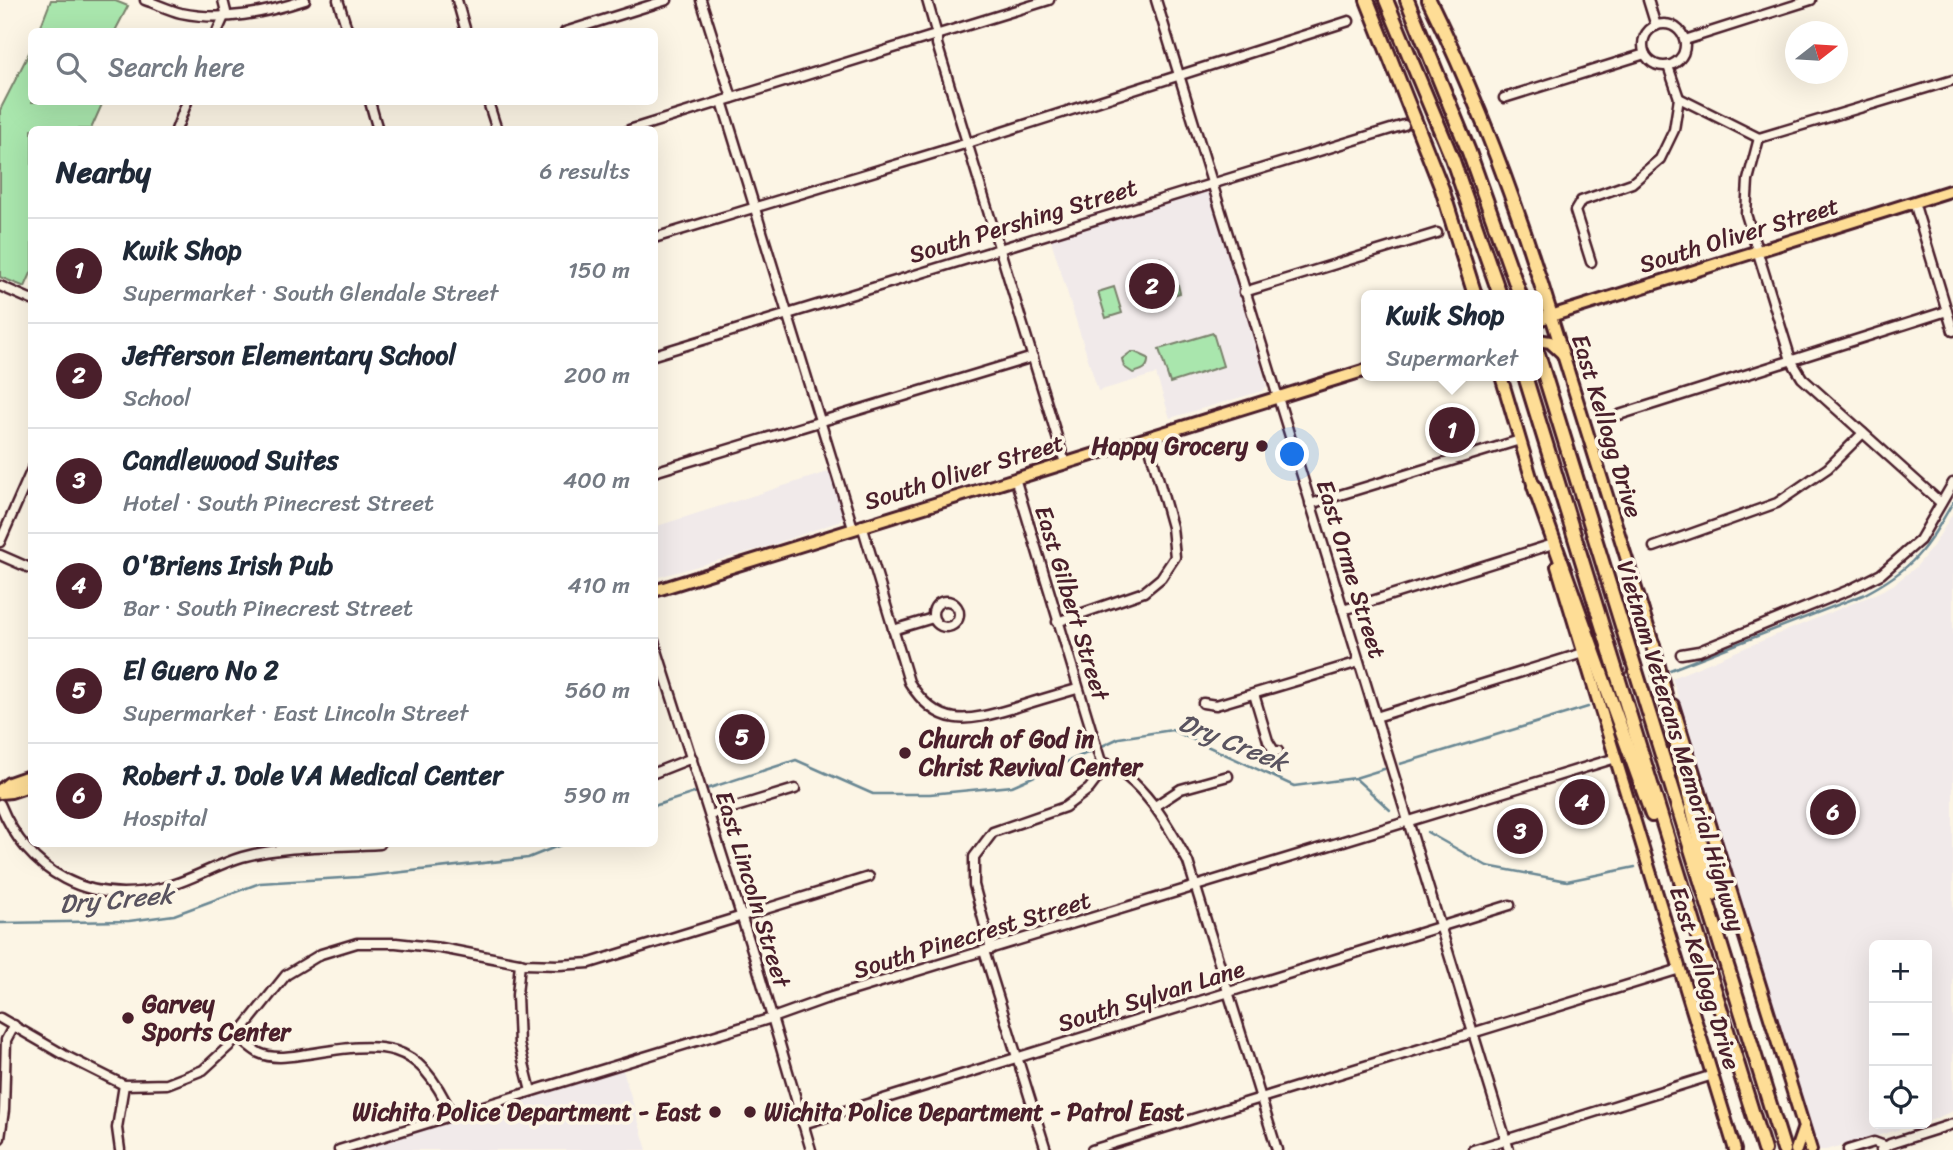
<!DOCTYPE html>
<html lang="en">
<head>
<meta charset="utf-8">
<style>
  :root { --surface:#fff; --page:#f2f2f3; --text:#1f2937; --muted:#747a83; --line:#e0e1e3; --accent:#4a1f2b }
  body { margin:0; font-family:Sriracha,sans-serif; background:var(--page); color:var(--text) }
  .controls { position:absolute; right:21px; bottom:21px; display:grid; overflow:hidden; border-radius:10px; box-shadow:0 7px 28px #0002 }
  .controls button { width:63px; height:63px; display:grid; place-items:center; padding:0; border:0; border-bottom:2px solid var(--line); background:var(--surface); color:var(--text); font:35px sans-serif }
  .compass { position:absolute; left:1785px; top:21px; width:63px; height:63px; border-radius:50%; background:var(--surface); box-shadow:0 7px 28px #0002; rotate:73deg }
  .you { position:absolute; left:1293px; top:455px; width:24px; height:24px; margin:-18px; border:5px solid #fff; border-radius:50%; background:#1a73e8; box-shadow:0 0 0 10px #1a73e833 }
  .badge { display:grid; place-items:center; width:46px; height:46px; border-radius:50%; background:var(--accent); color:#fff; font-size:23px; font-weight:700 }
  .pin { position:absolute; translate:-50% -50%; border:4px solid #fff; box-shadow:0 2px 7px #0006 }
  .popup { position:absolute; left:1361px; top:290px; width:182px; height:91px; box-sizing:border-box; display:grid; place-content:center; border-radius:10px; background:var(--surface); filter:drop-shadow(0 2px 5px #0005); font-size:23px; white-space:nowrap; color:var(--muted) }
  .popup b { font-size:26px; color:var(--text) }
  .popup::after { content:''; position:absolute; left:50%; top:100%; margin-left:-14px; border:14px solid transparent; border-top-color:var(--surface) }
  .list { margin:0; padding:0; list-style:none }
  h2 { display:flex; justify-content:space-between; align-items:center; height:91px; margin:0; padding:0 28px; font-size:30px }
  h2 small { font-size:23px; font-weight:400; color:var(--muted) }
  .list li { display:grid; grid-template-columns:46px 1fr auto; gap:21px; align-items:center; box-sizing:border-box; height:105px; padding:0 28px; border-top:2px solid var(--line) }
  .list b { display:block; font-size:26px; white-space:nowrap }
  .list p { margin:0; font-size:23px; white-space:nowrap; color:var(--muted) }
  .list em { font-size:23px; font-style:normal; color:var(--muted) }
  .icon { flex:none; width:38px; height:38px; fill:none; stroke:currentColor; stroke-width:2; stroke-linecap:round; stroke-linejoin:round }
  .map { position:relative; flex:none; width:1953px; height:1150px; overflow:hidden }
  .search { position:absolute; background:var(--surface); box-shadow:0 7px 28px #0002; left:28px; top:28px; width:630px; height:77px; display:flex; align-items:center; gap:18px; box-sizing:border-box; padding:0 24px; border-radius:10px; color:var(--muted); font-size:26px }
  .panel { position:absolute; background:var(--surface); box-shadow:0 7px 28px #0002; left:28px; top:126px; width:630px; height:721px; border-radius:10px }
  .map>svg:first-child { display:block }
  .built { fill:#f1eaea }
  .green { fill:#a9e6ad; stroke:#7a826c; stroke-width:2 }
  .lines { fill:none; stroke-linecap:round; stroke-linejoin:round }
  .stream { stroke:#698793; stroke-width:2.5 }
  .minor-casing { stroke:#4a1f2b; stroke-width:13 }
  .major-casing { stroke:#4a1f2b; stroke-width:16 }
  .highway-casing { stroke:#4a1f2b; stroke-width:18 }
  .minor { stroke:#fcf5e5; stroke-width:8 }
  .major { stroke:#fedd96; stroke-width:10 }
  .highway { stroke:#fedd96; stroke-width:12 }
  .poi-dot { fill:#4a1f2b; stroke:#fcf5e5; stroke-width:2.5 }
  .labels { text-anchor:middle; stroke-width:7; stroke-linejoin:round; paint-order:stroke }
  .street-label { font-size:24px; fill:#4a1f2b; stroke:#fcf5e5 }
  .poi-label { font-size:24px; font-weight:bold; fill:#4a1f2b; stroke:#fcf5e5; text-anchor:start }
  .water-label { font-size:26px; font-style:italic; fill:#59535f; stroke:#fcf5e5 }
</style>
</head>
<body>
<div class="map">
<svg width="1953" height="1150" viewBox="0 0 1953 1150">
  <rect width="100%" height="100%" fill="#fcf5e5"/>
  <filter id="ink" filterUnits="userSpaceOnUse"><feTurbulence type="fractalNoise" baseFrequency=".0143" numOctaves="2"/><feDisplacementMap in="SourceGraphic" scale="14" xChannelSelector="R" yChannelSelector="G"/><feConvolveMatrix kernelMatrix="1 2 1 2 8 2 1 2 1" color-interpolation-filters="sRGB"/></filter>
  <g filter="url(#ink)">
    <g class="built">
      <path d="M1203 189 1210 194 1267 386 1262 391 1170 418 1156 374 1098 391 1050 237Z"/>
      <path d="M831 471 846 514 840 521 766 547 655 578 654 527Z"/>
      <path d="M1953 513V1111L1927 1122V945H1874V1124H1919L1826 1150H1816L1813 1146 1672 678 1873 595 1893 585 1916 567 1933 546Z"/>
      <path d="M623 1070 647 1150H360Z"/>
    </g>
    <g class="green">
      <path d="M51 0H113L128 6 115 31H39Z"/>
      <path d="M31 49 32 102H103L91 129 32 130V271L25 287 0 277V110Z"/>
      <path d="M1160 258 1169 287 1178 285 1180 293 1152 301V287L1147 272H1135L1132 269Z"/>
      <path d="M1114 287 1122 313 1106 318 1098 292Z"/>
      <path d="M1213 333 1223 366 1170 383 1159 349Z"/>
      <path d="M1131 352H1135L1148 358C1149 369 1142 370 1133 373L1124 367 1122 359Z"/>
    </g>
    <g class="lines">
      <g class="stream">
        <path d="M1670 670 1863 595C1913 569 1926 550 1953 502"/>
        <path d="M1100 747 1119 738 1172 730 1294 786 1355 778 1384 769"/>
        <path d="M1400 764 1588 707"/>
        <path d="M1355 778 1390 810"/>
        <path d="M654 806 796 760 873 794H930L1012 786 1094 750"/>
        <path d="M1427 832 1487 866 1567 881 1635 867"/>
        <path d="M0 923 129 921 174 915 260 883 358 877 528 858 563 844"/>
      </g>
      <defs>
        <g id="minor">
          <path d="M145 0C157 4 169 10 181 13 224 22 265 13 305 0"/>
          <path d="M338 0 348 32"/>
          <path d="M457 0 466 32"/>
          <path d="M701 0 732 98"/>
          <path d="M927 0 937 35V44L1065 463"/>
          <path d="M1156 0 1509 1150"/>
          <path d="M1648 0 1656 26"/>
          <circle cx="1664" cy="45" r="21"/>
          <path d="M217 32 226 12 223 0"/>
          <path d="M565 32 667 0"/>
          <path d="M1685 40 1811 0"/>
          <path d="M1504 98 1645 54"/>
          <path d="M1679 98 1759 138 1953 80"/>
          <path d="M722 101 853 528"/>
          <path d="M370 102 378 130"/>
          <path d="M488 102 497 130"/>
          <path d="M176 130 187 102"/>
          <path d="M629 130 1049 0"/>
          <path d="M1759 138 1748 180 1746 214 1791 360 1802 378 1941 503"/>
          <path d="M1914 202 1953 331"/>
          <path d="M654 238 968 143 1349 21"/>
          <path d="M1591 262 1575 211 1581 201 1632 183 1660 159 1674 130 1679 98 1668 66"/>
          <path d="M0 286 32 300"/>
          <path d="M1244 292 1437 233"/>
          <path d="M654 355 1404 125"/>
          <path d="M1619 415 1947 311"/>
          <path d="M654 472 1033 357"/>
          <path d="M1015 478 1101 762C1141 776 1169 826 1188 862L1277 1150"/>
          <path d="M1310 504 1520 440"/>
          <path d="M862 525 909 682C938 729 967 722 1014 708 1035 701 1056 695 1077 689"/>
          <path d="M0 542 32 469"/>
          <path d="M1654 547 1777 503 1828 468 1863 433"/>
          <path d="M0 555 32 569"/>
          <circle cx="946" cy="614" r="13"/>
          <path d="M1343 610 1550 545"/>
          <path d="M1057 622 1144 592 1161 578 1175 557 1172 527 1147 438"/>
          <path d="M893 630 933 618"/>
          <path d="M654 641 754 956 811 1150"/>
          <path d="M1681 654 1699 651 1849 590 1881 574 1920 540 1953 483"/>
          <path d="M1254 694 1268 741 1274 751H1278"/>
          <path d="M1203 703 1216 705 1359 662"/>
          <path d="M1376 717 1583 653"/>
          <path d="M654 773 692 758"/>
          <path d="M0 804C28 873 89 906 162 888 190 881 215 865 242 857 286 845 334 847 380 844"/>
          <path d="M1155 806 1181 789 1228 776"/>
          <path d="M710 815 795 789"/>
          <path d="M991 949 974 885V857L993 832 1065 807 1089 789 1108 764"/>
          <path d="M984 951 1046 1150"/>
          <path d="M520 963 517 995 519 1044 531 1091"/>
          <path d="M0 1018 64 1055 124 1085 167 1084 203 1070 229 1046 286 975 321 954 357 943H396L441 948 524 964 559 965 590 963 869 877"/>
          <path d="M238 1036C244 1042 252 1049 259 1053 274 1060 292 1056 307 1054 383 1042 417 1037 452 1115"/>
          <path d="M803 1124 1510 905"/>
          <path d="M0 1138 4 1110 6 1040 14 1025"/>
          <path d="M120 1150 117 1128 124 1085"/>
          <path d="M339 1150 772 1018 825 999 1616 758"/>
          <path d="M1092 1150 1680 969"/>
          <path d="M1473 1150 1713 1075"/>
          <path d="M1848 1150 1874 1142 1885 1146"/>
          <path d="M1881 1150 1890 1144 1953 1124"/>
        </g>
        <g id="major">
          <path d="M1551 316 1656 653"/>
          <path d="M1538 320 1953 190"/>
          <path d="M1538 340 1550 342 1562 353"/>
          <path d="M1501 376 1536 494"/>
          <path d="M1557 566 1735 1150"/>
          <path d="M654 591 1366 370"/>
          <path d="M1673 705 1811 1150"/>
          <path d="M0 790 9 783 32 775"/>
          <path d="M0 793 11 792 32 785"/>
          <path d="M1796 1150 1803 1130"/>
        </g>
        <g id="highway">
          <path d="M1367 0 1442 189 1475 295"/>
          <path d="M1386 0 1452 158 1500 295"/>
          <path d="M1407 0 1469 152 1520 295"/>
          <path d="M1429 0C1479 102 1518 207 1551 316"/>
          <path d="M1538 354 1784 1150"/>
          <path d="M1525 376 1764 1150"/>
          <path d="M1534 486 1652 815"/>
          <path d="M1653 645 1713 894"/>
        </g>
      </defs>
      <use href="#minor" class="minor-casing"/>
      <use href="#major" class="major-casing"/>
      <use href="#highway" class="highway-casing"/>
      <use href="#minor" class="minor"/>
      <use href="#major" class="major"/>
      <use href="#highway" class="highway"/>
    </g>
  </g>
  <g class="poi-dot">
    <circle cx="1262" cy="446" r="7"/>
    <circle cx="905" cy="753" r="7"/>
    <circle cx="128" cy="1018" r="7"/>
    <circle cx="715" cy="1112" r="7"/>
    <circle cx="750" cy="1112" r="7"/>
  </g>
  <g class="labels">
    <g class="street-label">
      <text transform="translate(1023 221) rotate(-17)" y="8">South Pershing Street</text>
      <text transform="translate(1739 235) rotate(-17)" y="8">South Oliver Street</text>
      <text transform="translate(1607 426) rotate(73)" y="8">East Kellogg Drive</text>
      <text transform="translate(964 472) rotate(-17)" y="8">South Oliver Street</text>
      <text transform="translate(1351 569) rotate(73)" y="8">East Orme Street</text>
      <text transform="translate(1072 603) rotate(73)" y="8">East Gilbert Street</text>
      <text transform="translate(1681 746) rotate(73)" y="8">Vietnam Veterans Memorial Highway</text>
      <text transform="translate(753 889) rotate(73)" y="8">East Lincoln Street</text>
      <text transform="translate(972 935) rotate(-17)" y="8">South Pinecrest Street</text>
      <text transform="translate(1705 978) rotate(73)" y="8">East Kellogg Drive</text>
      <text transform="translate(1151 996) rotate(-17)" y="8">South Sylvan Lane</text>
    </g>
    <g class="poi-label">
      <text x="1248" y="454" text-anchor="end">Happy Grocery</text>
      <text x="919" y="747">Church of God in<tspan x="919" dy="28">Christ Revival Center</tspan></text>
      <text x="142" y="1012">Garvey<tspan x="142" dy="28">Sports Center</tspan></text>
      <text x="701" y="1120" text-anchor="end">Wichita Police Department - East</text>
      <text x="764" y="1120">Wichita Police Department - Patrol East</text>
    </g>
    <g class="water-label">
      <text transform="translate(1233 742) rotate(22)" y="9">Dry Creek</text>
      <text transform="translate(116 899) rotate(-5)" y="9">Dry Creek</text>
    </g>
  </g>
</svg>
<div class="controls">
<button>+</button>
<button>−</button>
<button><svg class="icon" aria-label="locate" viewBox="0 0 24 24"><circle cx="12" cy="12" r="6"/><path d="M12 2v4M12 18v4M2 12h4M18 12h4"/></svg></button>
</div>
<svg class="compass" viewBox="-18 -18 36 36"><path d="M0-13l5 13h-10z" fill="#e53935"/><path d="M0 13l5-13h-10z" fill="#747a83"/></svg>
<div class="you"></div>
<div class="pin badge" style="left:1452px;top:430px">1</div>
<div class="popup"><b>Kwik Shop</b>Supermarket</div>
<div class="pin badge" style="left:1152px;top:286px">2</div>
<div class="pin badge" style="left:1520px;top:831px">3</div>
<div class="pin badge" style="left:1582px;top:802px">4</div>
<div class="pin badge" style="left:742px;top:737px">5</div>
<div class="pin badge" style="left:1833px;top:812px">6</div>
<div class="search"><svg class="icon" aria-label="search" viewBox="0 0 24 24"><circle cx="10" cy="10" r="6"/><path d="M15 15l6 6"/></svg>Search here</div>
<section class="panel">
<h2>Nearby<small>6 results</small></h2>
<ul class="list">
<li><span class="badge">1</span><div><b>Kwik Shop</b><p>Supermarket · South Glendale Street</p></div><em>150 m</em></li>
<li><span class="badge">2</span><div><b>Jefferson Elementary School</b><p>School</p></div><em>200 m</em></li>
<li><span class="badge">3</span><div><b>Candlewood Suites</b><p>Hotel · South Pinecrest Street</p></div><em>400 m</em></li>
<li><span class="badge">4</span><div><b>O'Briens Irish Pub</b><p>Bar · South Pinecrest Street</p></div><em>410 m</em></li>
<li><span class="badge">5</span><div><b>El Guero No 2</b><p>Supermarket · East Lincoln Street</p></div><em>560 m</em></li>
<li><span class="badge">6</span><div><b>Robert J. Dole VA Medical Center</b><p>Hospital</p></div><em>590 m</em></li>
</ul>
</section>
</div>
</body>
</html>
